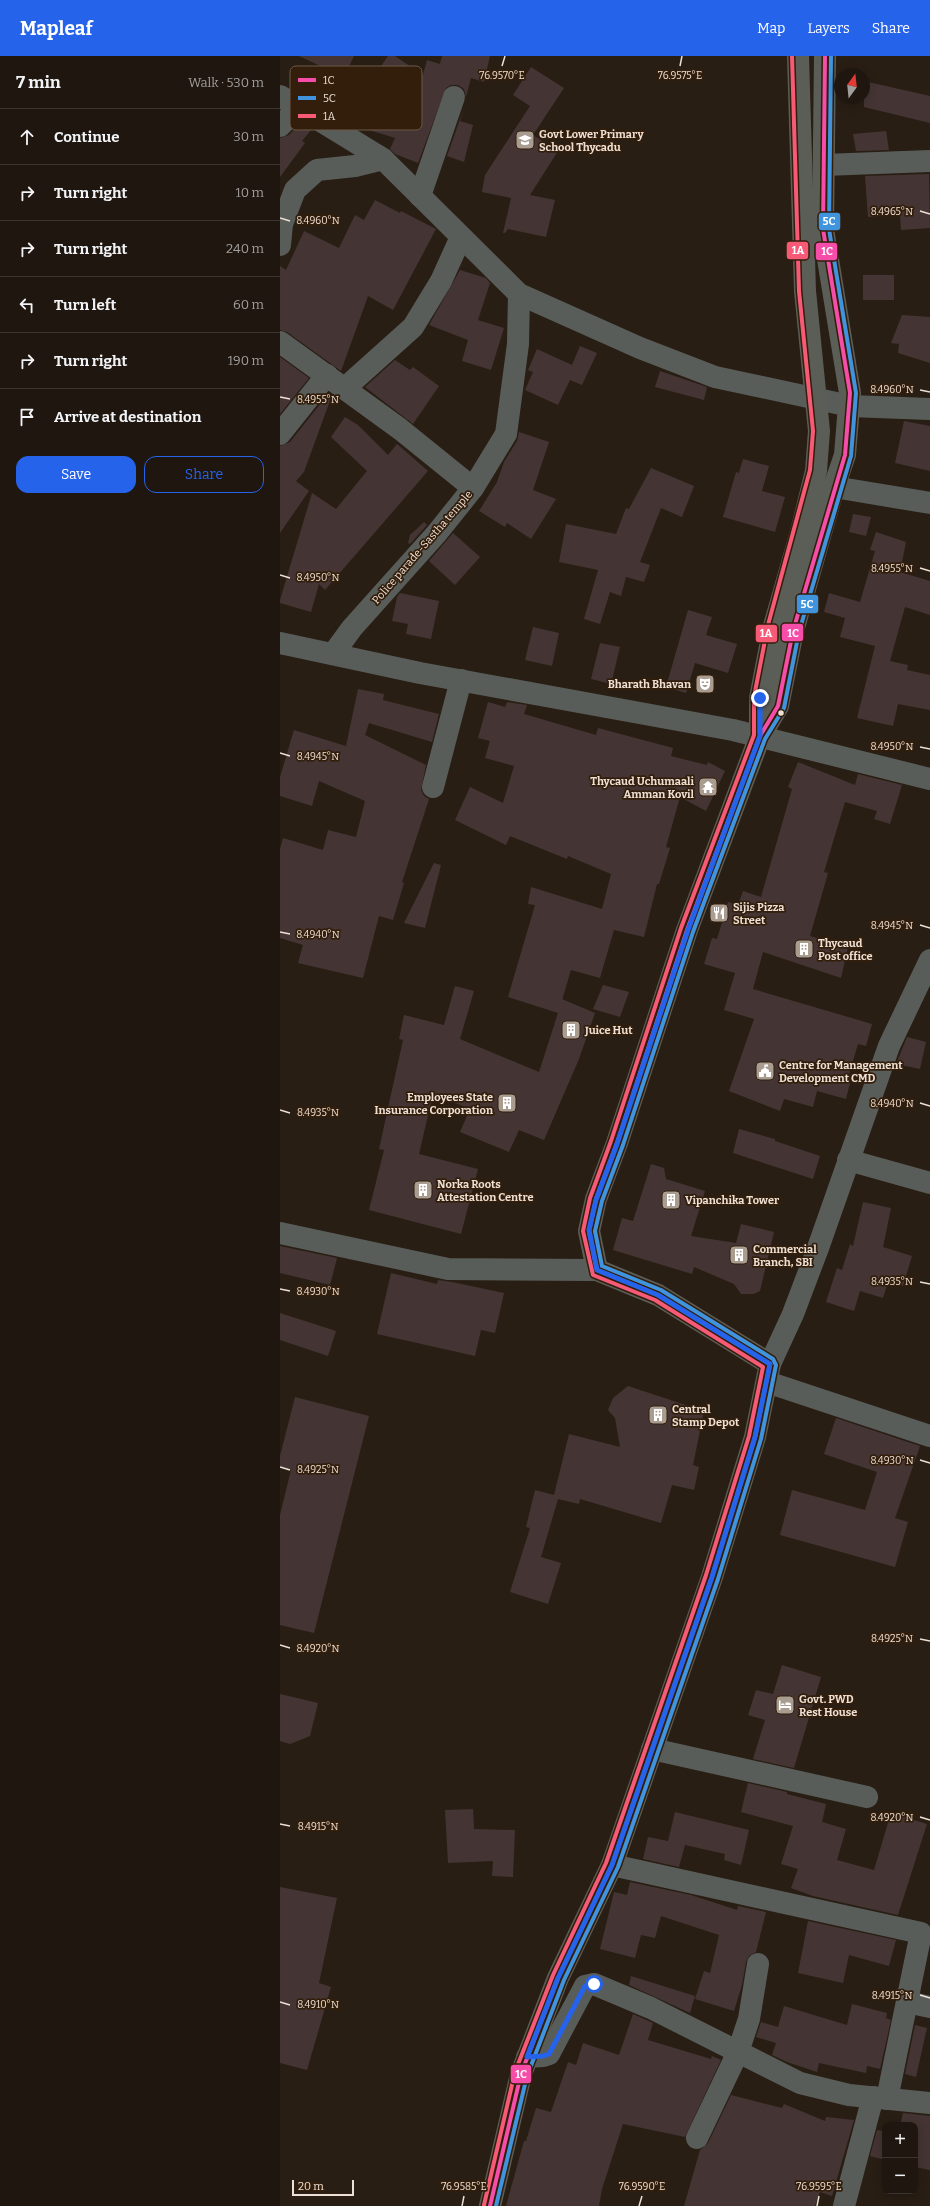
<!DOCTYPE html>
<html lang="en">
<head>
<meta charset="utf-8">
<style>
  :root { --surface:#1f160f; --page:#271f18; --text:#f1f3f6; --muted:#a19f9e; --line:#3c352f; --accent:#2563eb }
  body { margin:0; font-family:Bitter,serif; background:var(--page); color:var(--text) }
  .controls { position:absolute; right:12px; bottom:12px; display:grid; overflow:hidden; border-radius:8px; box-shadow:0 2px 10px #0003 }
  .controls button { width:36px; height:36px; display:grid; place-items:center; padding:0; border:0; border-bottom:1px solid var(--line); background:var(--surface); color:var(--text); font:20px sans-serif }
  .compass { position:absolute; left:554px; top:12px; width:36px; height:36px; border-radius:50%; background:var(--surface); box-shadow:0 2px 10px #0003; rotate:15deg }
  .scale { position:absolute; left:12px; bottom:10px; width:62px; box-sizing:border-box; padding-left:4px; border:2px solid #eee0d5; border-top:0; font-size:11px; line-height:14px; white-space:nowrap; color:#eee0d5; -webkit-text-stroke:3px #321e0b; paint-order:stroke }
  .stop { position:absolute; width:12px; height:12px; margin:-9px; border:3px solid #2563eb; border-radius:50%; background:#fff }
  .stop.end { background:#2563eb; border-color:#fff; box-shadow:0 1px 4px #0008 }
  .list { margin:0; padding:0; list-style:none }
  h2 { display:flex; justify-content:space-between; align-items:center; height:52px; margin:0; padding:0 16px; font-size:17px }
  h2 small { font-size:13px; font-weight:400; color:var(--muted) }
  .list li { display:grid; grid-template-columns:26px 1fr auto; gap:12px; align-items:center; box-sizing:border-box; height:56px; padding:0 16px; border-top:1px solid var(--line) }
  .list b { display:block; font-size:15px; white-space:nowrap }
  .list em { font-size:13px; font-style:normal; color:var(--muted) }
  .actions { display:flex; gap:8px; padding:12px 16px }
  .actions a { flex:1; padding:9px 0; border:1px solid var(--accent); border-radius:12px; text-align:center; font-size:14px; color:var(--accent) }
  .actions .main { background:var(--accent); color:#fff }
  .icon { flex:none; width:22px; height:22px; fill:none; stroke:currentColor; stroke-width:2; stroke-linecap:round; stroke-linejoin:round }
  .map { position:relative; flex:none; width:650px; height:2150px; overflow:hidden }
  header { display:flex; align-items:center; gap:24px; box-sizing:border-box; height:56px; padding:0 20px; background:var(--accent); color:#fff }
  header strong { font-size:19px }
  nav { display:flex; gap:22px; margin-inline-start:auto; font-size:14px }
  main { display:flex }
  aside { flex:1; background:var(--surface) }
  .map>svg:first-child { display:block }
  .building { fill:#443534 }
  .lines { fill:none; stroke-linecap:round; stroke-linejoin:round }
  .minor { stroke:#595d5a; stroke-width:22 }
  .major { stroke:#5b5d57; stroke-width:22 }
  .bus-1-casing { stroke:#321e0b; stroke-width:7 }
  .bus-2-casing { stroke:#321e0b; stroke-width:7 }
  .bus-3-casing { stroke:#321e0b; stroke-width:7 }
  .bus-1 { stroke:#f54da8; stroke-width:4 }
  .bus-2 { stroke:#4094de; stroke-width:4 }
  .bus-3 { stroke:#f75a77; stroke-width:4 }
  .route { stroke:#2563eb; stroke-width:5 }
  .ticks { fill:none; stroke:#eee0d5; stroke-width:1.5 }
  .bus-dot { fill:#eee0d5; stroke:#321e0b; stroke-width:1.5 }
  .labels { text-anchor:middle; stroke-width:3.5; stroke-linejoin:round; paint-order:stroke }
  .poi-label { font-size:11px; font-weight:bold; fill:#eee0d5; stroke:#321e0b; text-anchor:start }
  .street-label { font-size:11px; fill:#eee0d5; stroke:#321e0b }
  .key { fill:#321e0b; stroke:#6a5848; stroke-width:1 }
  .key-label { font-size:11px; fill:#eee0d5 }
  .ticks-label { font-size:10px; text-anchor:middle; fill:#eee0d5; stroke:#321e0b; stroke-width:3.5; stroke-linejoin:round; paint-order:stroke }
  .line-badge { stroke:#321e0b; stroke-width:1.5 }
  .badge-label { font-size:11px; text-anchor:middle; font-weight:bold; fill:#fff }
</style>
</head>
<body>
<header>
<strong>Mapleaf</strong>
<nav><a>Map</a><a>Layers</a><a>Share</a></nav>
</header>
<main>
<aside>
<h2>7 min<small>Walk · 530 m</small></h2>
<ul class="list">
<li><svg class="icon" aria-label="ahead" viewBox="0 0 24 24"><path d="M12 20V5M6 11l6-6 6 6"/></svg><div><b>Continue</b></div><em>30 m</em></li>
<li><svg class="icon" aria-label="right" viewBox="0 0 24 24"><path d="M7 20v-9h11M14 6l5 5-5 5"/></svg><div><b>Turn right</b></div><em>10 m</em></li>
<li><svg class="icon" aria-label="right" viewBox="0 0 24 24"><path d="M7 20v-9h11M14 6l5 5-5 5"/></svg><div><b>Turn right</b></div><em>240 m</em></li>
<li><svg class="icon" aria-label="left" viewBox="0 0 24 24"><path d="M17 20v-9H6M10 6l-5 5 5 5"/></svg><div><b>Turn left</b></div><em>60 m</em></li>
<li><svg class="icon" aria-label="right" viewBox="0 0 24 24"><path d="M7 20v-9h11M14 6l5 5-5 5"/></svg><div><b>Turn right</b></div><em>190 m</em></li>
<li><svg class="icon" aria-label="arrive" viewBox="0 0 24 24"><path d="M6 21V4h12l-3 4 3 4H6"/></svg><div><b>Arrive at destination</b></div></li>
</ul>
<div class="actions"><a class="main">Save</a><a>Share</a></div>
</aside>
<div class="map">
<svg width="650" height="2150" viewBox="0 0 650 2150">
  <rect width="100%" height="100%" fill="#291e14"/>
  <g class="building">
    <path d="M19 0H74L64 21Z"/>
    <path d="M108 0H115L143 19 147 4 160 8 162 0H210L204 26 191 22 186 41 184 33 178 29H171L166 32 138 107 115 98 110 93 115 82 73 69 84 35Z"/>
    <path d="M251 11 284 32 253 79 278 95 250 139 275 144 266 181 228 173 225 177H223L231 142 202 136 205 119 250 50 233 39Z"/>
    <path d="M584 25 650 40V67L584 51Z"/>
    <path d="M184 52 180 65 193 69 184 106 167 100Z"/>
    <path d="M20 67 31 74 22 85 25 87 0 121V82L9 79Z"/>
    <path d="M606 75 609 94 576 95 573 78Z"/>
    <path d="M649 118 650 172 621 174 620 158 588 161 585 120Z"/>
    <path d="M95 144 120 157 121 155 156 173 113 254 88 240 61 315 7 276 0 274V210L6 214 24 175 59 192 75 159 84 164Z"/>
    <path d="M180 214 206 222 210 227 198 264 224 272 211 314 182 305 188 284 149 269Z"/>
    <rect x="583" y="219" width="31" height="25"/>
    <path d="M622 259 650 261V307L618 297 619 288 611 287Z"/>
    <path d="M300 290 317 297 302 329 290 324 278 349 245 334 253 316 248 314 257 293 292 309Z"/>
    <path d="M0 301 29 322 0 358Z"/>
    <path d="M115 304 130 314 133 311 159 330 133 368 85 331Z"/>
    <path d="M380 315 427 331 424 344 375 331Z"/>
    <path d="M49 337 52 339 24 416 16 425 29 435 0 477V390L10 386Z"/>
    <path d="M65 361 78 369 108 399 117 388 148 415 45 534 39 528 31 556 0 547V544L32 437 56 453 87 415 51 381Z"/>
    <path d="M624 365 650 370V415L615 407Z"/>
    <path d="M239 376 269 386 253 434 276 443 251 483 227 467 225 471 199 455 217 426 224 406 237 385Z"/>
    <path d="M463 403 489 410 482 435 505 441 495 476 443 461 456 416 459 417Z"/>
    <path d="M371 412 414 430 402 461 381 452 360 506 370 509 364 526 346 521 341 540 330 536 320 568 304 563 318 514 279 506 286 468 336 478 346 452 349 453Z"/>
    <path d="M573 458 591 461 586 480 569 476Z"/>
    <path d="M144 466 147 469 130 488 128 487 130 479Z"/>
    <path d="M596 476 626 486 620 516 650 525V559L625 551 610 605 628 609 627 614 650 619V654L618 648 613 670 577 662 595 590 560 581 565 562 544 556 549 537 580 546 595 495 590 494Z"/>
    <path d="M173 477 200 501 175 529 149 505Z"/>
    <path d="M120 537 159 545 151 583 126 578 128 568 112 565 117 541Z"/>
    <path d="M408 554 432 561 426 579 457 588 448 617 415 607 406 637 386 631Z"/>
    <path d="M253 571 279 577 272 610 245 604Z"/>
    <path d="M320 587 340 591 331 628 311 623Z"/>
    <path d="M78 633 104 638 103 644 159 658 152 686 89 667 85 679 146 709 141 734 144 740 149 743 122 826 124 827 113 864 99 860 83 922 18 907 23 889 0 882V793L3 782 43 794 48 774 76 781 85 745 39 725 32 750 0 740V721L14 674 66 690Z"/>
    <path d="M208 646 225 651 227 646 247 649 244 658 316 679 318 672 393 692 391 700 427 709 428 706 445 715 426 755 400 741 386 791 390 792 379 828H377L364 881 334 874 320 922 291 914 280 951 282 943 315 957 299 1003 264 1084 239 1074 229 1096 180 1076 190 1053 153 1038 139 1098 198 1113 181 1178 89 1154 104 1094 99 1093 123 984 119 983 124 959 164 969 175 930 194 935 180 983 259 1016 278 957 228 941 255 849 248 848 251 831 322 853 331 818 288 800 287 803 230 780 226 789 175 764 190 731 223 747 234 710 205 702 210 685 198 682Z"/>
    <path d="M518 706 575 729 578 718 622 729 610 768 594 763 597 755 565 746 544 816 548 817 530 880 568 891 561 922 483 896 473 933 592 968 586 990 578 988 569 1018 572 1019 566 1043 537 1035 533 1051 504 1043 500 1055 449 1035 474 963 444 954 455 917 424 908 432 882 437 883 448 846 458 849 463 835 481 841 512 733 508 731Z"/>
    <path d="M154 807 161 809 145 872 124 867Z"/>
    <path d="M323 929 349 936 340 961 313 953Z"/>
    <path d="M627 981 646 986 640 1013 616 1008Z"/>
    <path d="M459 1073 495 1083V1085L540 1100 533 1123 453 1097Z"/>
    <path d="M371 1108 384 1112 386 1123 425 1135 411 1180 456 1187 461 1168 494 1176 480 1235 474 1238H461L454 1228 414 1211 412 1218 333 1194 342 1162 353 1165Z"/>
    <path d="M583 1146 611 1152 603 1191 632 1200 623 1230 608 1226 603 1242 580 1235 574 1255 546 1246 557 1212 562 1214 570 1188 573 1190Z"/>
    <path d="M0 1190 57 1202 50 1229 0 1217Z"/>
    <path d="M111 1217 157 1228 158 1224 172 1226 224 1237 215 1277 201 1274 195 1300 97 1278Z"/>
    <path d="M0 1257 56 1275 48 1300 0 1284Z"/>
    <path d="M348 1330 424 1355 413 1409 419 1411 414 1434 392 1429 381 1467 300 1443 299 1448 278 1443 261 1501 281 1507 268 1548 230 1536 250 1472 246 1471 255 1434 274 1439 289 1378 340 1391 335 1362 328 1354 333 1342Z"/>
    <path d="M15 1341 89 1360 34 1577 0 1569V1459L11 1414 0 1411V1400Z"/>
    <path d="M556 1362 640 1390 615 1462 628 1466 615 1511 500 1479 512 1434 585 1454 597 1416 544 1398Z"/>
    <path d="M502 1609 541 1621 514 1712 473 1703 485 1664 468 1659 476 1634 493 1638Z"/>
    <path d="M0 1638 38 1647 30 1680 10 1688 0 1685Z"/>
    <path d="M468 1727 507 1736V1738L546 1748 542 1766 566 1773 557 1804 594 1814 611 1757 647 1768 618 1859 533 1840 511 1832 518 1813 501 1808 513 1770 461 1756Z"/>
    <path d="M193 1753 194 1773 235 1774 233 1821 212 1820 213 1805 168 1807 165 1754Z"/>
    <path d="M395 1756 469 1774 461 1809 444 1804 445 1798 405 1789 399 1811 363 1803 368 1781 388 1785Z"/>
    <path d="M350 1826 411 1839 457 1854 458 1850 486 1856 476 1896 469 1900 466 1906 462 1929 454 1955 415 1943 424 1915 430 1917 439 1879 381 1860 375 1882 361 1879 355 1902 320 1893 334 1836 347 1839Z"/>
    <path d="M0 1831 57 1842 39 1927 51 1931 27 2014 0 2007Z"/>
    <path d="M528 1865 616 1884 609 1910 569 1899 563 1927 518 1917Z"/>
    <path d="M351 1920 415 1940 410 1957 349 1929Z"/>
    <path d="M572 1948 607 1957 606 1962 611 1964 600 2013 587 2010 586 2017 539 2007 537 2016 507 2006 492 1999 496 1987 476 1981 481 1966 498 1971 504 1950 567 1969Z"/>
    <path d="M353 1958 373 1967 368 1984 431 2003 432 2000 441 2004 405 2081 343 2068 322 2133 319 2150H226L244 2085H246L256 2052 271 2056 288 2006 296 2009 303 1987 339 1999Z"/>
    <path d="M635 1969 647 1972 636 2021 625 2018Z"/>
    <path d="M451 2039 502 2052 504 2048 545 2065 546 2061 574 2064 552 2140 540 2136 535 2150H404L420 2094 428 2087Z"/>
    <path d="M623 2057 650 2060V2114L635 2111V2069H620Z"/>
    <path d="M597 2074 605 2075V2104L590 2100Z"/>
  </g>
  <g class="lines">
    <g class="minor">
      <path d="M0 40 103 103 239 238 360 292 435 321 570 350 650 353"/>
      <path d="M0 70 19 51"/>
      <path d="M544 109 650 105"/>
      <path d="M140 140 174 41"/>
      <path d="M0 189 2 168 15 134 37 114 75 110 103 103"/>
      <path d="M0 286 120 373 193 432"/>
      <path d="M65 332 133 271 161 225 181 181"/>
      <path d="M0 378 47 319"/>
      <path d="M554 431 650 447"/>
      <path d="M0 587 140 617 453 674 650 723"/>
      <path d="M53 598 72 572 157 477 193 432 226 378 238 288 239 238"/>
      <path d="M153 731 181 624"/>
      <path d="M568 1104 650 1127"/>
      <path d="M0 1177 168 1213 317 1214"/>
      <path d="M490 1308 513 1258 538 1192 609 990 650 904"/>
      <path d="M487 1326 650 1380"/>
      <path d="M372 1693 587 1741"/>
      <path d="M332 1809 641 1877 607 2043"/>
      <path d="M627 1946 650 1951"/>
      <path d="M247 2001 263 2000 269 1998 305 1930 314 1928 371 1952 520 2027 569 2039 650 2047"/>
      <path d="M417 2082 458 1996 469 1963 478 1908"/>
      <path d="M564 2150 593 2041"/>
    </g>
    <g class="major">
      <path d="M480 680V642L494 570 521 476 536 415 539 375 525 235 518 0"/>
      <path d="M210 2150 241 2018 278 1922 332 1809 432 1521 475 1381 490 1308 378 1239 317 1214 309 1175 316 1143 337 1087 407 874 480 680 498 650 513 575 554 431 565 399 570 337 543 173 545 0"/>
    </g>
    <defs>
      <path id="bus-1" d="M210 2150 241 2018 278 1922 332 1809 432 1521 475 1381 490 1308 378 1239 317 1214 309 1175 316 1143 337 1087 407 874 480 680 498 650 513 575 565 399 570 337 543 173 545 0"/>
      <path id="bus-2" d="M216 2150 247 2020 284 1924 338 1811 438 1523 481 1383 496 1309 493 1303 381 1234 322 1210 315 1175 322 1145 343 1089 413 876 485 683 504 652 519 576 571 400 576 337 549 173 551 0"/>
      <path id="bus-3" d="M204 2149 235 2016 273 1919 326 1807 426 1519 469 1380 483 1311 375 1244 313 1219 303 1175 310 1142 331 1085 401 872 474 679V641L488 569 530 414 533 375 519 235 512 0"/>
    </defs>
    <use href="#bus-1" class="bus-1-casing"/>
    <use href="#bus-2" class="bus-2-casing"/>
    <use href="#bus-3" class="bus-3-casing"/>
    <use href="#bus-1" class="bus-1"/>
    <use href="#bus-2" class="bus-2"/>
    <use href="#bus-3" class="bus-3"/>
  </g>
  <g class="lines">
    <path class="route" d="M314 1928 305 1930 269 1998 263 2000 247 2001 278 1922 332 1809 432 1521 475 1381 490 1308 378 1239 317 1214 309 1174 316 1144 337 1088 408 874 480 680V642"/>
  </g>
  <path class="ticks" d="M222 10 225 0M400 10 402 0M640 155 650 158M0 162 10 165M640 334 650 336M0 341 10 343M640 512 650 515M0 519 10 522M640 691 650 693M0 697 10 700M640 869 650 872M0 876 10 878M640 1047 650 1050M0 1054 10 1057M640 1226 650 1228M0 1233 10 1235M640 1404 650 1407M0 1411 10 1414M640 1583 650 1585M0 1589 10 1592M640 1761 650 1764M0 1768 10 1770M640 1939 650 1942M0 1946 10 1949M182 2150 184 2140M359 2150 362 2140M537 2150 539 2140"/>
  <defs>
    <symbol id="school-square" viewBox="-11 -11 22 22"><rect x="-9" y="-9" width="18" height="18" rx="4" fill="#a99c91" stroke="#321e0b"/><path d="M0-5L7-2L0 1L-7-2ZM-4 1L0 2.5L4 1V4Q0 6-4 4Z" fill="#fff"/></symbol>
    <symbol id="theatre-square" viewBox="-11 -11 22 22"><rect x="-9" y="-9" width="18" height="18" rx="4" fill="#a99c91" stroke="#321e0b"/><path d="M-5-5.5Q0-4 5-5.5V0Q5 5 0 6Q-5 5-5 0ZM-3.3-2.5H-1v1.5H-3.3ZM1-2.5H3.3v1.5H1ZM-2.8 1Q0 5.5 2.8 1Z" fill="#fff"/></symbol>
    <symbol id="temple-square" viewBox="-11 -11 22 22"><rect x="-9" y="-9" width="18" height="18" rx="4" fill="#a99c91" stroke="#321e0b"/><path d="M0-6L5-2H3V0L6.5 2.5H4V6H1.5V3h-3V6H-4V2.5H-6.5L-3 0V-2H-5Z" fill="#fff"/></symbol>
    <symbol id="restaurant-square" viewBox="-11 -11 22 22"><rect x="-9" y="-9" width="18" height="18" rx="4" fill="#a99c91" stroke="#321e0b"/><path d="M-5-6h1v4h1v-4h1v4h1v-4h1v5L-1.5 .5V6h-2V.5L-5-1ZM5-6V6H3V1.5H1.5Q1.5-4 5-6Z" fill="#fff"/></symbol>
    <symbol id="building-square" viewBox="-11 -11 22 22"><rect x="-9" y="-9" width="18" height="18" rx="4" fill="#a99c91" stroke="#321e0b"/><path d="M-4-6H4V6H1V3H-1V6H-4ZM-2.5-4.3h1.7v1.8h-1.7ZM.8-4.3h1.7v1.8H.8ZM-2.5-1h1.7V.8h-1.7ZM.8-1h1.7V.8H.8Z" fill="#fff"/></symbol>
    <symbol id="civic-square" viewBox="-11 -11 22 22"><rect x="-9" y="-9" width="18" height="18" rx="4" fill="#a99c91" stroke="#321e0b"/><path d="M-.6-6.5H3V-4.5H.6V-3L4-1V1h2V6H-6V1h2V-1L-.6-3ZM-1.2 2.5V6h2.4V2.5Z" fill="#fff"/></symbol>
    <symbol id="hotel-square" viewBox="-11 -11 22 22"><rect x="-9" y="-9" width="18" height="18" rx="4" fill="#a99c91" stroke="#321e0b"/><path d="M-6-4.5h1.5V1H6V5H4.5V3h-9V5H-6ZM-4 0a1.8 1.8 0 1 1 3.6 0ZM.5 0V-2.5h3Q6-2.5 6 0Z" fill="#fff"/></symbol>
  </defs>
  <g fill-rule="evenodd">
    <use href="#school-square" x="234" y="73" width="22" height="22"/>
    <use href="#theatre-square" x="414" y="617" width="22" height="22"/>
    <use href="#temple-square" x="417" y="720" width="22" height="22"/>
    <use href="#restaurant-square" x="428" y="846" width="22" height="22"/>
    <use href="#building-square" x="513" y="882" width="22" height="22"/>
    <use href="#building-square" x="280" y="963" width="22" height="22"/>
    <use href="#civic-square" x="474" y="1004" width="22" height="22"/>
    <use href="#building-square" x="216" y="1036" width="22" height="22"/>
    <use href="#building-square" x="132" y="1123" width="22" height="22"/>
    <use href="#building-square" x="380" y="1133" width="22" height="22"/>
    <use href="#building-square" x="448" y="1188" width="22" height="22"/>
    <use href="#building-square" x="367" y="1348" width="22" height="22"/>
    <use href="#hotel-square" x="494" y="1638" width="22" height="22"/>
  </g>
  <circle class="bus-dot" cx="501" cy="657" r="3.5"/>
  <g class="labels">
    <g class="poi-label">
      <text x="259" y="82">Govt Lower Primary<tspan x="259" dy="13">School Thycadu</tspan></text>
      <text x="411" y="632" text-anchor="end">Bharath Bhavan</text>
      <text x="414" y="729" text-anchor="end">Thycaud Uchumaali<tspan x="414" dy="13">Amman Kovil</tspan></text>
      <text x="453" y="855">Sijis Pizza<tspan x="453" dy="13">Street</tspan></text>
      <text x="538" y="891">Thycaud<tspan x="538" dy="13">Post office</tspan></text>
      <text x="305" y="978">Juice Hut</text>
      <text x="499" y="1013">Centre for Management<tspan x="499" dy="13">Development CMD</tspan></text>
      <text x="213" y="1045" text-anchor="end">Employees State<tspan x="213" dy="13">Insurance Corporation</tspan></text>
      <text x="157" y="1132">Norka Roots<tspan x="157" dy="13">Attestation Centre</tspan></text>
      <text x="405" y="1148">Vipanchika Tower</text>
      <text x="473" y="1197">Commercial<tspan x="473" dy="13">Branch, SBI</tspan></text>
      <text x="392" y="1357">Central<tspan x="392" dy="13">Stamp Depot</tspan></text>
      <text x="519" y="1647">Govt. PWD<tspan x="519" dy="13">Rest House</tspan></text>
    </g>
    <g class="street-label">
      <text transform="translate(142 491) rotate(-49)" y="4">Police parade-Sastha temple</text>
    </g>
  </g>
  <rect x="10" y="10" width="132" height="64" rx="6" class="key"/>
  <rect x="18" y="22" width="18" height="4" fill="#f54da8"/>
  <rect x="18" y="40" width="18" height="4" fill="#4094de"/>
  <rect x="18" y="58" width="18" height="4" fill="#f75a77"/>
  <g class="key-label">
    <text x="43" y="28">1C</text>
    <text x="43" y="46">5C</text>
    <text x="43" y="64">1A</text>
  </g>
  <g class="ticks-label">
    <text x="222" y="23">76.9570°E</text>
    <text x="400" y="23">76.9575°E</text>
    <text x="612" y="159">8.4965°N</text>
    <text x="38" y="168">8.4960°N</text>
    <text x="612" y="337">8.4960°N</text>
    <text x="38" y="347">8.4955°N</text>
    <text x="612" y="516">8.4955°N</text>
    <text x="38" y="525">8.4950°N</text>
    <text x="612" y="694">8.4950°N</text>
    <text x="38" y="704">8.4945°N</text>
    <text x="612" y="873">8.4945°N</text>
    <text x="38" y="882">8.4940°N</text>
    <text x="612" y="1051">8.4940°N</text>
    <text x="38" y="1060">8.4935°N</text>
    <text x="612" y="1229">8.4935°N</text>
    <text x="38" y="1239">8.4930°N</text>
    <text x="612" y="1408">8.4930°N</text>
    <text x="38" y="1417">8.4925°N</text>
    <text x="612" y="1586">8.4925°N</text>
    <text x="38" y="1596">8.4920°N</text>
    <text x="612" y="1765">8.4920°N</text>
    <text x="38" y="1774">8.4915°N</text>
    <text x="612" y="1943">8.4915°N</text>
    <text x="38" y="1952">8.4910°N</text>
    <text x="184" y="2134">76.9585°E</text>
    <text x="362" y="2134">76.9590°E</text>
    <text x="539" y="2134">76.9595°E</text>
  </g>
  <g class="line-badge">
    <rect x="538" y="156" width="23" height="19" rx="4" fill="#4094de"/>
    <rect x="506" y="185" width="23" height="19" rx="4" fill="#f75a77"/>
    <rect x="535" y="186" width="23" height="19" rx="4" fill="#f54da8"/>
    <rect x="516" y="538" width="23" height="20" rx="4" fill="#4094de"/>
    <rect x="501" y="567" width="23" height="19" rx="4" fill="#f54da8"/>
    <rect x="475" y="568" width="23" height="19" rx="4" fill="#f75a77"/>
    <rect x="230" y="2008" width="22" height="20" rx="4" fill="#f54da8"/>
  </g>
  <g class="badge-label">
    <text x="549" y="169">5C</text>
    <text x="518" y="198">1A</text>
    <text x="547" y="199">1C</text>
    <text x="527" y="552">5C</text>
    <text x="513" y="581">1C</text>
    <text x="486" y="581">1A</text>
    <text x="241" y="2022">1C</text>
  </g>
</svg>
<div class="controls">
<button>+</button>
<button>−</button>
</div>
<svg class="compass" viewBox="-18 -18 36 36"><path d="M0-13l5 13h-10z" fill="#e53935"/><path d="M0 13l5-13h-10z" fill="#a19f9e"/></svg>
<div class="scale">20 m</div>
<div class="stop" style="left:314px;top:1928px"></div>
<div class="stop end" style="left:480px;top:642px"></div>
</div>
</main>
</body>
</html>
